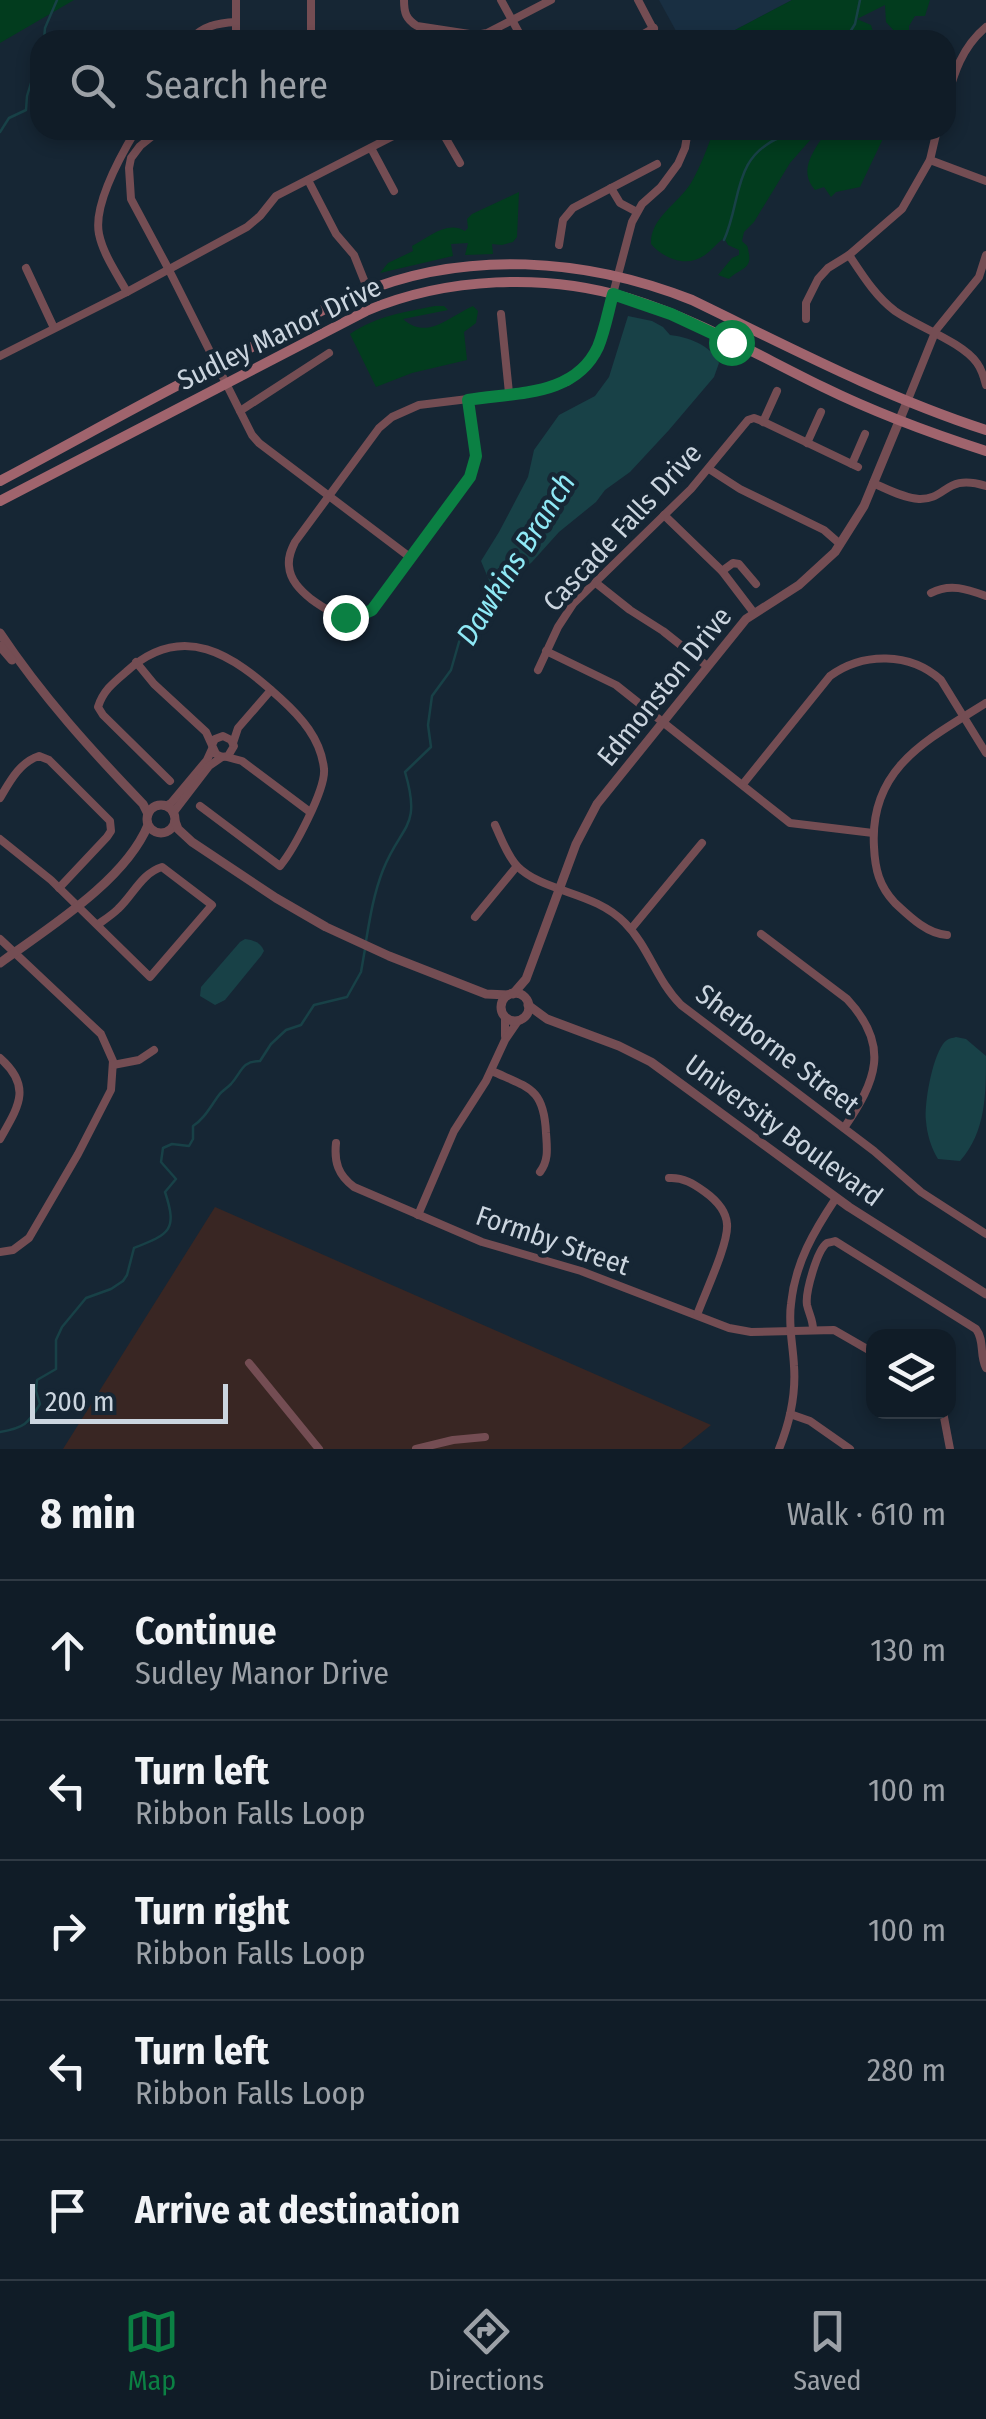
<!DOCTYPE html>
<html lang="en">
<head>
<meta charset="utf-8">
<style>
  :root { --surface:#101c27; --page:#19252f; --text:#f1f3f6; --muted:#9ca1a7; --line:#303a44; --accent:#0b8043 }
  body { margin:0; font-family:"Fira Sans Condensed",sans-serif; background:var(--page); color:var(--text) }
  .controls { position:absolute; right:30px; bottom:30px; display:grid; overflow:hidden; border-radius:20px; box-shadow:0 5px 15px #0003 }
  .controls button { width:90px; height:90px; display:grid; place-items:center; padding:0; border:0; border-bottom:2px solid var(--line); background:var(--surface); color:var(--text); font:50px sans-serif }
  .scale { position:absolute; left:30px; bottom:25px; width:198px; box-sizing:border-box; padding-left:10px; border:5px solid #cbd5df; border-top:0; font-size:28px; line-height:35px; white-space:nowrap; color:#cbd5df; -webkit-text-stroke:8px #162634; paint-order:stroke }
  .stop { position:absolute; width:30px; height:30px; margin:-22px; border:8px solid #0b8043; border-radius:50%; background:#fff }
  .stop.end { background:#0b8043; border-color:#fff; box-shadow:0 2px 10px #0008 }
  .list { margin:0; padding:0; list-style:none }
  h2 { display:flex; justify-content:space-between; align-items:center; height:130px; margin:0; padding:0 40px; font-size:42px }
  h2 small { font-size:32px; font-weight:400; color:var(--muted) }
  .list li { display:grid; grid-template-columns:65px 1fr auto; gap:30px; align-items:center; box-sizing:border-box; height:140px; padding:0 40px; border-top:2px solid var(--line) }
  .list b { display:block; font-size:38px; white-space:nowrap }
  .list p { margin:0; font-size:32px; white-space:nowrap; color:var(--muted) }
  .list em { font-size:32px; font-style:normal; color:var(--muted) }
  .icon { flex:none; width:55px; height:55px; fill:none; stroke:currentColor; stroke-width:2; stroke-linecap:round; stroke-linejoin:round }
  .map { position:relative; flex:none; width:986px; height:1449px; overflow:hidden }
  .search { position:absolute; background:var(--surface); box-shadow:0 5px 15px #0003; left:30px; right:30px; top:30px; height:110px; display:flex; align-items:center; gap:25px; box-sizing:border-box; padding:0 35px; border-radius:30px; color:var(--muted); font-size:38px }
  .sheet { height:830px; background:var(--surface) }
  nav { display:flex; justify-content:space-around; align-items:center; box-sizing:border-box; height:140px; border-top:2px solid var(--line); background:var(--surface); font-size:28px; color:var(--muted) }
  nav a { display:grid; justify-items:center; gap:5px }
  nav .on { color:var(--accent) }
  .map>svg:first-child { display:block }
  .built { fill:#192f42 }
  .industrial { fill:#392623 }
  .green { fill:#023c1e }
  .water { fill:#184147 }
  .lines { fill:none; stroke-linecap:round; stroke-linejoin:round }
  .stream { stroke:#184147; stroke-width:2.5 }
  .minor { stroke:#744d53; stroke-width:8 }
  .tertiary { stroke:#744d53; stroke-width:9 }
  .secondary { stroke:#a0646d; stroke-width:10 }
  .route { stroke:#0b8043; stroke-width:12 }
  .labels { text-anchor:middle; stroke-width:9; stroke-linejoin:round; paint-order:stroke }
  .street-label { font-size:28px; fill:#cbd5df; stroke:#162634 }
  .water-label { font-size:30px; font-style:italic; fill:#8fe9f6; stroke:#162634 }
</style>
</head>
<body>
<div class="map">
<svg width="986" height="1449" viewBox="0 0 986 1449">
  <rect width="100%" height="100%" fill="#162634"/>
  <path class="built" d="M659 0H792L716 40H681Z"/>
  <path class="industrial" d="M215 1207 385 1282 711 1425 681 1449H63Z"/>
  <g class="green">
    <path d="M0 0H74L0 43Z"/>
    <path d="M792 0H930L925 16H915L909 26V39L892 40 895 32 886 22 885 5 857 19 871 25 874 35 881 40H716Z"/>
    <path d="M714 130H819L790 163 754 222 744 232 742 241C749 248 747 244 749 254 752 270 738 269 729 279L718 275 732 258 739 255V250L728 245 724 238C717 243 712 250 705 255 687 268 664 259 651 244 650 218 677 205 691 183 701 166 707 148 714 130Z"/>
    <path d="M827 130H887L860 187 836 192 831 197 824 187 815 190C797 169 815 150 827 130Z"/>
    <path d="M519 192 517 237 513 242 502 245 492 244 493 254 465 255 468 243 451 244 453 256 380 273 388 263 413 251 412 246C429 237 447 220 465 231L468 228 467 219 472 214Z"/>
    <path d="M435 306H444L448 310 403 319C427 341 450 316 473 306L478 311 476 323 464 332 467 360 412 373 376 387 350 334C376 316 405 312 435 306Z"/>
  </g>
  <g class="water">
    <path d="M628 316 652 321 663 327 670 335C688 337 711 345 719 363L714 377 669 430 630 472 605 490 596 502 559 532 532 562 507 584 493 590 481 561 499 532 528 477 534 450 559 415 595 396 609 377Z"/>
    <path d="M245 939C254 940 261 943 264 951L261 956 225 1000 215 1005 200 996 201 987 240 942Z"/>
    <path d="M956 1037 966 1039 986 1056C986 1094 986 1132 960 1161L938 1159C931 1148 927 1134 926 1121 924 1104 932 1059 943 1044 948 1038 949 1039 956 1037Z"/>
  </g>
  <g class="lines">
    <g class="stream">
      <path d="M44 40 45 28 57 0"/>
      <path d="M845 40 855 24 860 0"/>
      <path d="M40 60V62"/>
      <path d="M0 132 9 118 26 110 27 96 31 83 40 73"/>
      <path d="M724 240C742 200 732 157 781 137L782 130"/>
      <path d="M366 941C370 917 374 893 383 870 401 824 422 829 405 772L431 747 428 725 432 696 451 670 459 642 473 617 485 607 493 590"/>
      <path d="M0 1432C24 1428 28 1424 40 1404L36 1391 37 1380 56 1369V1340L62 1327 86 1298 111 1289 123 1281 127 1275 134 1248C169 1234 178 1231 165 1192L176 1179 161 1162 163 1148 172 1144 189 1146 193 1139V1126C205 1118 210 1107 219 1095 222 1091 227 1088 231 1084 242 1072 241 1061 260 1061L271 1044 286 1030 301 1025 314 1005 347 997 361 972 365 949"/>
    </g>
    <g class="minor">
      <path d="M311 0V40"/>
      <path d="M404 0C404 13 406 19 417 26L476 35 487 33 551 0"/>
      <path d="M501 0 523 40"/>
      <path d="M638 0 659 40"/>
      <path d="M190 40C203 26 217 23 236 22"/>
      <path d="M236 40V0"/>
      <path d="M633 40 654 28"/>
      <path d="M946 102C954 73 962 47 986 27"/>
      <path d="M160 130 140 146 131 158 129 168 131 199 168 268 252 435 259 443 411 558"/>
      <path d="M441 130 460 163"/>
      <path d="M371 148 394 191"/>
      <path d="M930 160 986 181"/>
      <path d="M308 180 336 234 354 255 368 290"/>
      <path d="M611 188 620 203 637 212"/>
      <path d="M559 245 563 220 573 208 657 164"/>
      <path d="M849 255C863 276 876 297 895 311 918 327 962 342 977 363 982 370 984 377 986 385"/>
      <path d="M26 268 54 328"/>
      <path d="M127 292C117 274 103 254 99 234 93 205 121 155 136 130"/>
      <path d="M501 314 509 393"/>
      <path d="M806 319V303L818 279 828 268 849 255 902 209 930 160 937 130"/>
      <path d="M0 356 127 292 247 227 260 216 276 196 405 130"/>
      <path d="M468 400 476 456 471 477 382 598C358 626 338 619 311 599 300 590 290 580 289 566 288 557 291 550 295 542L379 428 392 417 419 405 542 390 567 382 581 371 592 359 600 343 632 222 642 204 661 187 678 164 685 148 688 130"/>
      <path d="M907 402 936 330 979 277 986 255"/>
      <path d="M240 411 329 353"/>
      <path d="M763 422 777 391"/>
      <path d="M807 443 821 412"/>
      <path d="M852 464 865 434"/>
      <path d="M709 469 740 489 824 530 840 544"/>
      <path d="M873 483C887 489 903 498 919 499 947 500 945 473 986 486"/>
      <path d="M664 515 722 571 754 613"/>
      <path d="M722 571 733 563 739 564 756 584"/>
      <path d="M596 583 630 610 663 631 707 666"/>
      <path d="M931 593C950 583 967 589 986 596"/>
      <path d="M546 651 616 685 790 823 873 833"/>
      <path d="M136 662 154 684 206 732 216 754 222 757 228 756 234 746 231 740 223 736 215 739 212 745"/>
      <path d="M538 670 558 627 573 604 691 489 748 420 754 418 762 421 858 467"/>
      <path d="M233 743 238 728 271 690"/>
      <path d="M227 757 242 761 310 812"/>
      <path d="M170 781 103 715 98 707C103 691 113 683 126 672 183 620 233 655 280 698 301 717 321 739 324 769 326 789 294 849 280 866L200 806"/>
      <path d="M743 784 830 676C863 652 910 652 941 680L986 753"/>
      <path d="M0 798C10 781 20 762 39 756L49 760 110 821 111 831 107 837 59 888"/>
      <path d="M166 806 171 803 207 760 212 749"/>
      <path d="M173 813 209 766 222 757"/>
      <path d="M495 825C501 838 507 855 517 866 544 893 594 891 625 923 649 947 656 980 681 1005L874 1151 921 1192 986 1234"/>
      <path d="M0 839 51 880 150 977 212 905 162 867C142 873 133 895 118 909 112 915 104 920 97 925"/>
      <path d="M475 917 517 866"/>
      <path d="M631 929 702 843"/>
      <path d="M761 934 847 999C891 1046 876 1081 844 1128"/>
      <path d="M947 935C927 934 909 916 895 903 879 886 875 869 874 847 869 767 929 739 986 703"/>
      <path d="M0 939 101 1034 113 1061 111 1090 78 1154 29 1238 13 1250 0 1252"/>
      <path d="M505 1017V1036"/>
      <path d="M0 1058C33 1087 18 1107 0 1139"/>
      <path d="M113 1065 139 1060 154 1050"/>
      <path d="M492 1071C529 1088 544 1088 546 1133 547 1148 549 1160 540 1172"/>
      <path d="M336 1143C334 1162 338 1175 354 1187L482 1242 581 1271 729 1328 751 1332 834 1330 874 1353"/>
      <path d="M669 1178C683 1177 694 1184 705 1192 716 1200 726 1210 727 1224 729 1243 704 1295 697 1315"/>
      <path d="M418 1215 454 1131 486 1081 505 1040 518 1021"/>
      <path d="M813 1329C813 1320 809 1314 807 1305 805 1293 817 1250 827 1243 830 1242 833 1242 835 1241L976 1329C985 1341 979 1354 986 1368"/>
      <path d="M249 1363 319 1449"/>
      <path d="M943 1412 950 1449"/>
      <path d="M790 1414 810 1421 850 1449"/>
      <path d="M416 1449 453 1440 485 1437"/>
      <path d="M779 1449C790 1422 796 1394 794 1366 793 1345 788 1325 791 1304 795 1263 814 1231 836 1198"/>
    </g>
    <g class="tertiary">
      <path d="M0 633C42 696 91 750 143 804L148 814"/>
      <path d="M0 646 12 660"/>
      <circle cx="161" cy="819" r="14"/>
      <path d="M175 821 178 829 192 842 276 898 326 927 389 956 486 994 508 995"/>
      <path d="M0 963C48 928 125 881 148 825"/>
      <circle cx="515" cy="1007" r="14"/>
      <path d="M513 994 526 979 576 844 597 804 746 619 799 585 835 552 864 506 907 402"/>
      <path d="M528 1005 547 1019 619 1046 651 1062 849 1207 986 1294"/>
    </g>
    <g class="secondary">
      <path d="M0 481C81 438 160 393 242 352 280 333 318 310 358 294 465 249 586 258 692 300 789 347 884 397 986 430"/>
      <path d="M0 501 366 311C446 277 546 273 628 298 697 319 759 356 823 387 876 413 930 433 986 451"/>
    </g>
  </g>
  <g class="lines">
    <path class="route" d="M345 617 363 614 372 610 470 477 476 456 468 400C515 392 575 397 598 347 605 330 608 312 613 294L671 314 731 342"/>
  </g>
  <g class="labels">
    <g class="street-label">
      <text transform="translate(279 333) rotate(-26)" y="10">Sudley Manor Drive</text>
      <text transform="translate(622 527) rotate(-47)" y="10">Cascade Falls Drive</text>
      <text transform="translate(664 686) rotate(-51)" y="10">Edmonston Drive</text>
      <text transform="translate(778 1049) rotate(37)" y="10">Sherborne Street</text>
      <text transform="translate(784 1130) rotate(36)" y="10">University Boulevard</text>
      <text transform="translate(553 1240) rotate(19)" y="10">Formby Street</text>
    </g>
    <g class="water-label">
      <text transform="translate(516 559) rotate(-58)" y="10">Dawkins Branch</text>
    </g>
  </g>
</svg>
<div class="controls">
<button><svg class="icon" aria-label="layers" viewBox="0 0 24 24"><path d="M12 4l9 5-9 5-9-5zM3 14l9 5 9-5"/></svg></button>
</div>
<div class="scale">200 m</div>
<div class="stop" style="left:731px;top:342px"></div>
<div class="stop end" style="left:345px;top:617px"></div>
<div class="search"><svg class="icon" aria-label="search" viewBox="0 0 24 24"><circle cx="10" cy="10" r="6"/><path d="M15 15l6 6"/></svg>Search here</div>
</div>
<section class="sheet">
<h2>8 min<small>Walk · 610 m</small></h2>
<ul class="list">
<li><svg class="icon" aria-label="ahead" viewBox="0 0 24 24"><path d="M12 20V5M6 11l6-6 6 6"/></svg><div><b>Continue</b><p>Sudley Manor Drive</p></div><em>130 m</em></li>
<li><svg class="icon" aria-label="left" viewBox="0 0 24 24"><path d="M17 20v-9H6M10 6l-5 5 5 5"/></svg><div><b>Turn left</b><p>Ribbon Falls Loop</p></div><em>100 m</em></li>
<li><svg class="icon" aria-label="right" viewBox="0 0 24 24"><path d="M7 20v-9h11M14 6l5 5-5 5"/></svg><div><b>Turn right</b><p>Ribbon Falls Loop</p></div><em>100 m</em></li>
<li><svg class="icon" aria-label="left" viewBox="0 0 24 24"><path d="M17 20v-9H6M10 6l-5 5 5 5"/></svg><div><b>Turn left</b><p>Ribbon Falls Loop</p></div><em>280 m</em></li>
<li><svg class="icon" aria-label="arrive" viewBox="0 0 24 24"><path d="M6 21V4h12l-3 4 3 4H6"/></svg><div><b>Arrive at destination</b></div></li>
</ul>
</section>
<nav>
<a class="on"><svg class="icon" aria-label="map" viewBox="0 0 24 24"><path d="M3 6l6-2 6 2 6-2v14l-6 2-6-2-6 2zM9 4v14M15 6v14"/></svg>Map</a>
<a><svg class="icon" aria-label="directions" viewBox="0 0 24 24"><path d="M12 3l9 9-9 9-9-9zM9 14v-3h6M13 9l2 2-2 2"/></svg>Directions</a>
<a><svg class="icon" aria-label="saved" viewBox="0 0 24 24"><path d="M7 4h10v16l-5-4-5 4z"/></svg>Saved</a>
</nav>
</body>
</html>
